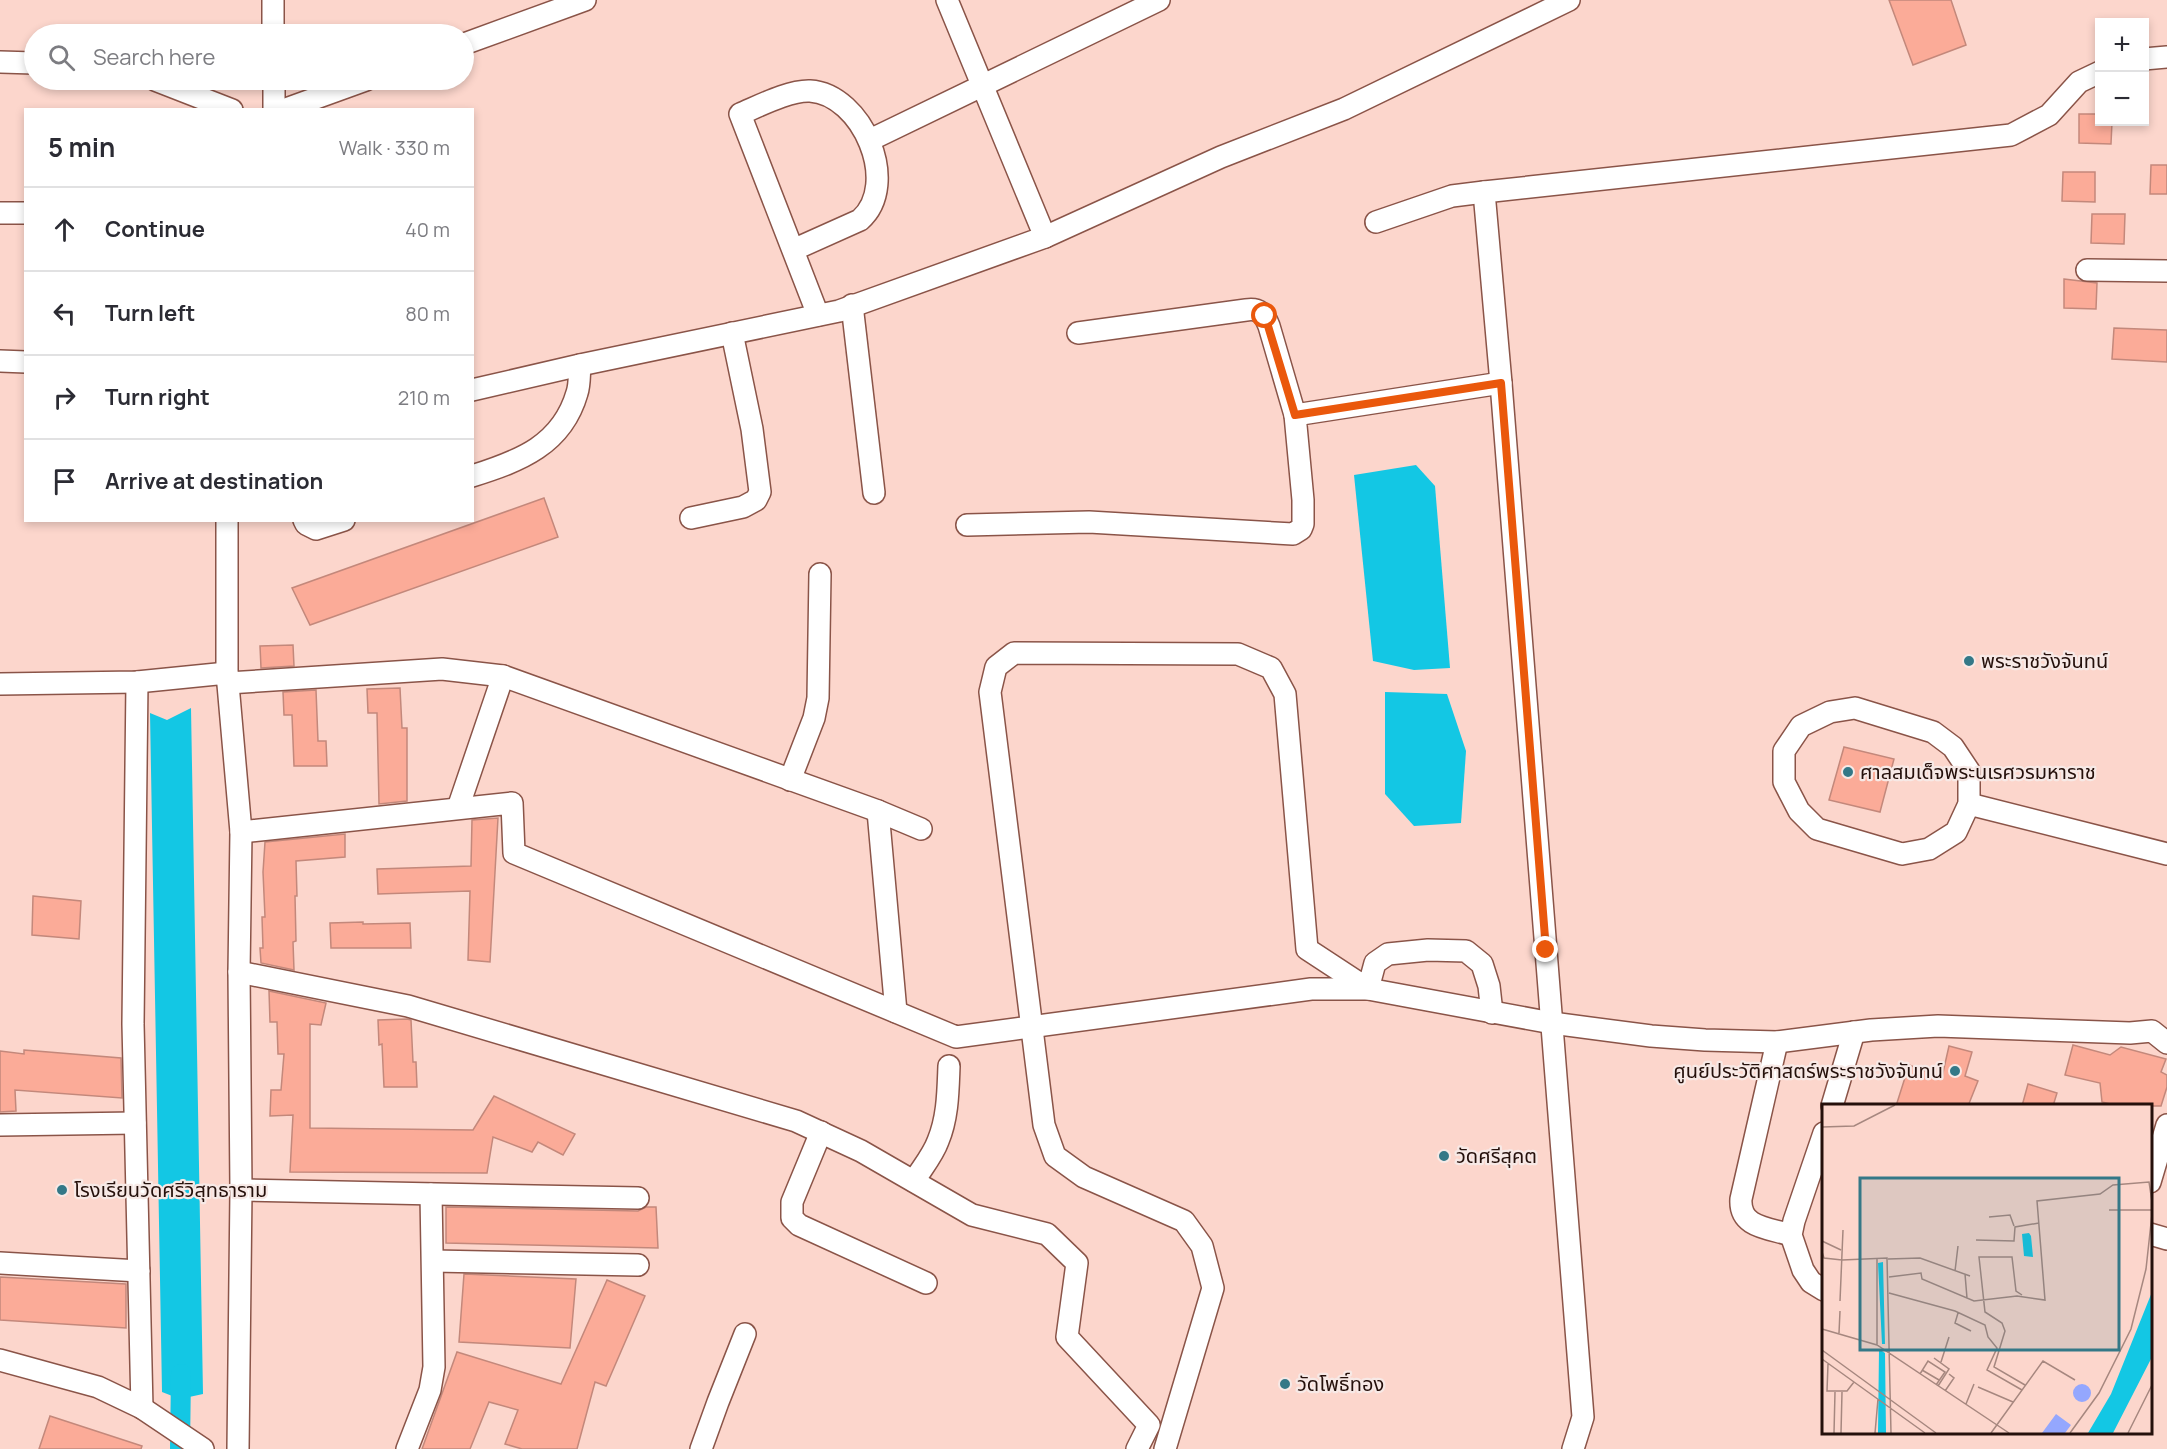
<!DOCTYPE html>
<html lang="en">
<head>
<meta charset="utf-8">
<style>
  :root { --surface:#fff; --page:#f7f7f7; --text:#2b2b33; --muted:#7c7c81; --line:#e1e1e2 }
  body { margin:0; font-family:Manrope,"Noto Sans Thai",sans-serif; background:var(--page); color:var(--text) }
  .controls { position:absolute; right:18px; top:18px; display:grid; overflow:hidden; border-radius:0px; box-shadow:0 3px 9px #0003 }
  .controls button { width:54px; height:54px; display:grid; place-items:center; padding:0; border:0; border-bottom:2px solid var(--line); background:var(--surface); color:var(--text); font:30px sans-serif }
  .stop { position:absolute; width:18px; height:18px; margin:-14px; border:4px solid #ea580c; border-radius:50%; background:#fff }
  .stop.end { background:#ea580c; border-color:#fff; box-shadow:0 2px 6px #0008 }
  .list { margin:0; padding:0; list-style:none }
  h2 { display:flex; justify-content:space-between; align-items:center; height:78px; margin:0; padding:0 24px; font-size:26px }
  h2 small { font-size:20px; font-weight:400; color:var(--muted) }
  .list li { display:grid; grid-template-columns:39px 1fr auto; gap:18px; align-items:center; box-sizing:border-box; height:84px; padding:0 24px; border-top:2px solid var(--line) }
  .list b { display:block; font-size:22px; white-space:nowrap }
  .list em { font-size:20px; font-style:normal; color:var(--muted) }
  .icon { flex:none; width:33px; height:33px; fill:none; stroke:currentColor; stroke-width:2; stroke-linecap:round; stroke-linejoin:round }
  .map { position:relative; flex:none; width:2167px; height:1449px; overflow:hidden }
  .search { position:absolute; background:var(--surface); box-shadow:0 3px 9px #0003; left:24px; top:24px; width:450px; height:66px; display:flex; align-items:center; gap:15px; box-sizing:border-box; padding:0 21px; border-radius:33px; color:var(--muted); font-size:22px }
  .panel { position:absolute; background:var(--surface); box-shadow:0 3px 9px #0003; left:24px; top:108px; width:450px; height:414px; border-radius:0px }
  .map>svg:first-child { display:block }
  .water { fill:#13c7e4 }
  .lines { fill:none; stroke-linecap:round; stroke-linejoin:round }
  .canal { stroke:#13c7e4; stroke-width:20 }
  .building { fill:#fbab98; stroke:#c3887b; stroke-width:1.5 }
  .minor-casing { stroke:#8a5448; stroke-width:24 }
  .minor { stroke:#fff; stroke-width:21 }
  .route { stroke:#ea580c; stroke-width:8 }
  .poi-dot { fill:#347887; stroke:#f7e9e6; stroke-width:2 }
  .labels { text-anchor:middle; stroke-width:4.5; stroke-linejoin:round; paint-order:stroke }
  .poi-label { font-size:20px; fill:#25100b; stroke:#f7e9e6; text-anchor:start }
  .inset-road { fill:none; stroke:#a6877f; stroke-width:1.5 }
  .view { fill:#347887; fill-opacity:0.15; stroke:#347887; stroke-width:3 }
  .inset-edge { fill:none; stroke:#25100b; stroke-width:3 }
</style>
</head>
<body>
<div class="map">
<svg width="2167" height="1449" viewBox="0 0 2167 1449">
  <rect width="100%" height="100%" fill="#fcd6cc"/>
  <g class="water">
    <path d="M1416 465 1435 486 1450 668 1414 670 1373 661 1354 475Z"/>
    <path d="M1385 692 1447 694 1466 751 1461 823 1414 826 1385 794Z"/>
    <path d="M191 708 203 1394 180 1399 162 1392 150 713 167 720Z"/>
  </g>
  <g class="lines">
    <path class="canal" d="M180 1449 181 1374"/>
  </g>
  <g class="building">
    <path d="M1889 0H1951L1966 45 1913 65Z"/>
    <path d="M2079 114H2100V122H2112L2111 144 2079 143Z"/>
    <path d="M2151 165H2167V194H2150Z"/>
    <path d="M2063 172H2095V202L2062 201Z"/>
    <path d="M2092 214H2125L2124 244 2091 243Z"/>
    <path d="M2064 279 2097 283 2096 309 2064 308Z"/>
    <path d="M2114 328 2167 330V362L2112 359Z"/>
    <path d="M544 498 558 537 310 625 292 588Z"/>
    <path d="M293 645 294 666 261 668 260 646Z"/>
    <path d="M400 688 402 728H407V801L379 804 377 713H368L367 689Z"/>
    <path d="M316 690 318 741H326L327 766H294L292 715H284L283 692Z"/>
    <path d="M1844 747 1894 759 1880 812 1829 800Z"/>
    <path d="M498 818 490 962 468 960 470 891 378 894 377 869 471 866 472 820Z"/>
    <path d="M345 834V857L296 861 297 896H295L296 941 293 942 294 970 261 963 260 948H263L262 917H265L263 872 265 842Z"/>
    <path d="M33 896 81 901 79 939 32 935Z"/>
    <path d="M363 922V924L410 923 411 948H331L330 923Z"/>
    <path d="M269 991 326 1003 321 1025 310 1024V1128L473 1130 494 1096 575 1134 563 1155 538 1142 532 1152 493 1137 487 1173 290 1172 293 1115 270 1116 271 1090H281L284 1054H278L277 1022H270Z"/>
    <path d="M407 1019 411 1020 413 1062H416L417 1087H384L382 1044 379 1045 378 1020Z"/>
    <path d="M2073 1045 2110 1055 2121 1047 2166 1059 2161 1072 2167 1075V1087L2161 1106H2118L2102 1102 2100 1083 2065 1075Z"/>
    <path d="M1949 1046 1972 1052 1965 1076 1978 1081 1968 1106H1896L1909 1065 1942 1077Z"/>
    <path d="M24 1050 121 1058 122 1098 15 1090 16 1111 0 1112V1051L24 1054Z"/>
    <path d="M2028 1084 2057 1093 2053 1106H2022Z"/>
    <path d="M446 1207 638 1211 646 1207H656L658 1248 446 1243Z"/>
    <path d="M464 1274 576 1279 570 1348 459 1342Z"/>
    <path d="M0 1277 126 1284V1328L0 1320Z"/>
    <path d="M607 1280 645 1296 606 1386 595 1382 577 1449H522L505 1444 518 1410 489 1402 470 1449H422L457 1352 561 1384Z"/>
    <path d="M50 1416 142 1446 141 1449H39Z"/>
  </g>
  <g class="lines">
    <defs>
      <g id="minor">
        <path d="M273 0V34"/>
        <path d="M464 44 585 0"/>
        <path d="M2144 59 2167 57"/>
        <path d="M0 62 34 63"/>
        <path d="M155 80 232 110"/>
        <path d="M274 80V110"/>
        <path d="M283 110 366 80"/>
        <path d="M870 140 1159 0"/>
        <path d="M0 213H26"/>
        <path d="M1376 222 1452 196 1484 192"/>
        <path d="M1045 237 1221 157 1344 109 1569 0"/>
        <path d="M793 250 860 220C901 184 862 94 810 91 790 90 759 106 740 114L818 315"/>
        <path d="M2087 270 2167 271"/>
        <path d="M852 305 874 493"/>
        <path d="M1078 333 1246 310C1259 308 1264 313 1269 326L1295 415"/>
        <path d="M0 361 26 362"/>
        <path d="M472 390 580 365 839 311 1045 237 947 0"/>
        <path d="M472 476C520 461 562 445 577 393 580 384 579 374 580 365"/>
        <path d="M691 518 743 507 756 500 760 492 752 429 732 333"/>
        <path d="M227 520V673L241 832 239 972 241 1190 238 1449"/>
        <path d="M304 520 306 524 316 529 344 520"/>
        <path d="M967 525 1089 522 1293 534 1301 529 1303 524V500L1295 415 1501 383"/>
        <path d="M137 682 133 1024 142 1408"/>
        <path d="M228 683 442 669 503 676 878 811 921 829"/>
        <path d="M0 684 137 682 227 673"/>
        <path d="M1855 708 1933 732 1953 747 1969 771V804L1956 832 1929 849 1902 854 1817 829 1799 811 1784 782V751L1801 726 1830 712Z"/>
        <path d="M790 780 814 718 818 698 820 574"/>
        <path d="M1969 804 2167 854"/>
        <path d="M458 808 503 676"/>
        <path d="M878 811 896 1012"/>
        <path d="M241 832 512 803 514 853 956 1037 1311 989H1368L1552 1023 1651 1036 1705 1040 1777 1042 1871 1030 1938 1026 2130 1033 2152 1031 2167 1043"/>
        <path d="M239 972 408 1006 796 1121 861 1151 972 1215 1047 1234 1077 1263 1067 1337 1149 1425 1137 1449"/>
        <path d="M1777 1042 1741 1199C1739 1228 1769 1228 1791 1235"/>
        <path d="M1832 1106 1854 1032"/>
        <path d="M0 1125 135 1123"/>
        <path d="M821 1132 792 1202V1218L799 1225 926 1283"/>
        <path d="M1824 1133 1794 1221 1791 1235 1803 1270 1811 1282 1824 1290"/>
        <path d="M914 1181C922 1168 933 1155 938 1141 948 1117 948 1091 949 1066"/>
        <path d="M2150 1182 2167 1125"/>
        <path d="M241 1190 638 1198"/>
        <path d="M2150 1234 2167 1239"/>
        <path d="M433 1261 638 1265"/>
        <path d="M0 1263 139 1271"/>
        <path d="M0 1360 98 1387 142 1408 203 1449"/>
        <path d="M407 1449 430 1390 434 1367 431 1194"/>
        <path d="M701 1449 718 1402 745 1334"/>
        <path d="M1165 1449 1213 1288 1202 1246 1184 1221 1084 1177 1055 1156 1044 1125 990 692 996 667 1014 653 1238 654 1271 668 1285 694 1307 949 1368 989 1375 963 1388 954 1428 950 1466 951 1482 964 1489 986 1492 1013"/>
        <path d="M1573 1449 1583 1417 1501 383 1484 192 2011 135 2049 115 2079 82 2100 72"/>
      </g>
    </defs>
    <use href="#minor" class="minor-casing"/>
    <use href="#minor" class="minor"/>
  </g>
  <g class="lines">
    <path class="route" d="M1265 316 1295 415 1501 383 1546 950"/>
  </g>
  <g class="poi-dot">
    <circle cx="1969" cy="661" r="6"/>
    <circle cx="1848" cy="772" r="6"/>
    <circle cx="1955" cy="1071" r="6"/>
    <circle cx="1444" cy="1156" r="6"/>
    <circle cx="62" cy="1190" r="6"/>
    <circle cx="1285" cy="1384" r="6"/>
  </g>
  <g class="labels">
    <g class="poi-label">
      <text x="1981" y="668">พระราชวังจันทน์</text>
      <text x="1860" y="779">ศาลสมเด็จพระนเรศวรมหาราช</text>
      <text x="1943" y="1078" text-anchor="end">ศูนย์ประวัติศาสตร์พระราชวังจันทน์</text>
      <text x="1456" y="1163">วัดศรีสุคต</text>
      <text x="74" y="1197">โรงเรียนวัดศรีวิสุทธาราม</text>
      <text x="1297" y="1391">วัดโพธิ์ทอง</text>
    </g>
  </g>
  <g transform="translate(1822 1104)">
    <rect width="330" height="330" fill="#fcd6cc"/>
    <path d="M251 289a9 9 0 1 1 18 0a9 9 0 1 1-18 0ZM234 310 249 321 243 329H220Z" fill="#94a7fe"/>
    <path d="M207 129 209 132 211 153 202 152 200 130ZM61 158 63 240H60L56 159ZM330 188V253L291 329H266L289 290ZM57 245 63 249 64 329H56Z" fill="#13c7e4"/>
    <path class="inset-road" d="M0 23 32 22 73 1M287 106H330M167 113 188 111 192 122M154 136 192 137 193 123 217 119M0 137 19 146M0 148 2 154 20 156 65 154 69 329M55 155V241M66 155 98 154 148 172M133 167 136 142M143 170 145 194M67 173 99 169 100 175 152 197 195 192 223 196 215 97 278 90 291 81 327 78 330 98M67 189 133 207 163 221 166 233 175 244 165 266 200 286M200 191 194 187 190 153H157L163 208 180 219 183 227 172 263 203 281M18 197 21 126M136 209 133 219 149 227M0 225 55 241 187 329M17 229 18 207M0 246 114 329M112 254 127 265 116 282M0 255 103 329M119 258 127 233M6 260 5 287H25L32 278M100 266 117 276M98 270 106 257 123 268 114 281M156 283 191 298M123 287 132 274 127 270M144 300 152 280M12 329 13 288M19 329 20 288M53 329 56 295M169 329 221 257 253 276M248 329 277 289 309 225 324 165 330 110M306 329 330 281"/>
    <path class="view" d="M38 74H297V246H38Z"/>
    <rect width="330" height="330" class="inset-edge"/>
  </g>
</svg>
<div class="controls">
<button>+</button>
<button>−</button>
</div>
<div class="stop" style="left:1265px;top:316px"></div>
<div class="stop end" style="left:1546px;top:950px"></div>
<div class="search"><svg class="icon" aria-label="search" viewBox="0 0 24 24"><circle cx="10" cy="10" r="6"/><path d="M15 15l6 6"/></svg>Search here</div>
<section class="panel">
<h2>5 min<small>Walk · 330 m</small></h2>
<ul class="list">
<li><svg class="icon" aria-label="ahead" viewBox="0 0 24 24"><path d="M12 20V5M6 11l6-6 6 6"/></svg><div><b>Continue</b></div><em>40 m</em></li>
<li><svg class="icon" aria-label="left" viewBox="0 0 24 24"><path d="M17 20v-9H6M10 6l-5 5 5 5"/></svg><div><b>Turn left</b></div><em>80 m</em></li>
<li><svg class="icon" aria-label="right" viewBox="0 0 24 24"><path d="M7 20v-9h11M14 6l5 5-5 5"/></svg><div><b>Turn right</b></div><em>210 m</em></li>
<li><svg class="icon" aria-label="arrive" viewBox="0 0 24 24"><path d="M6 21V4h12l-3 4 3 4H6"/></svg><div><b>Arrive at destination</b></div></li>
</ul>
</section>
</div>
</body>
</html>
